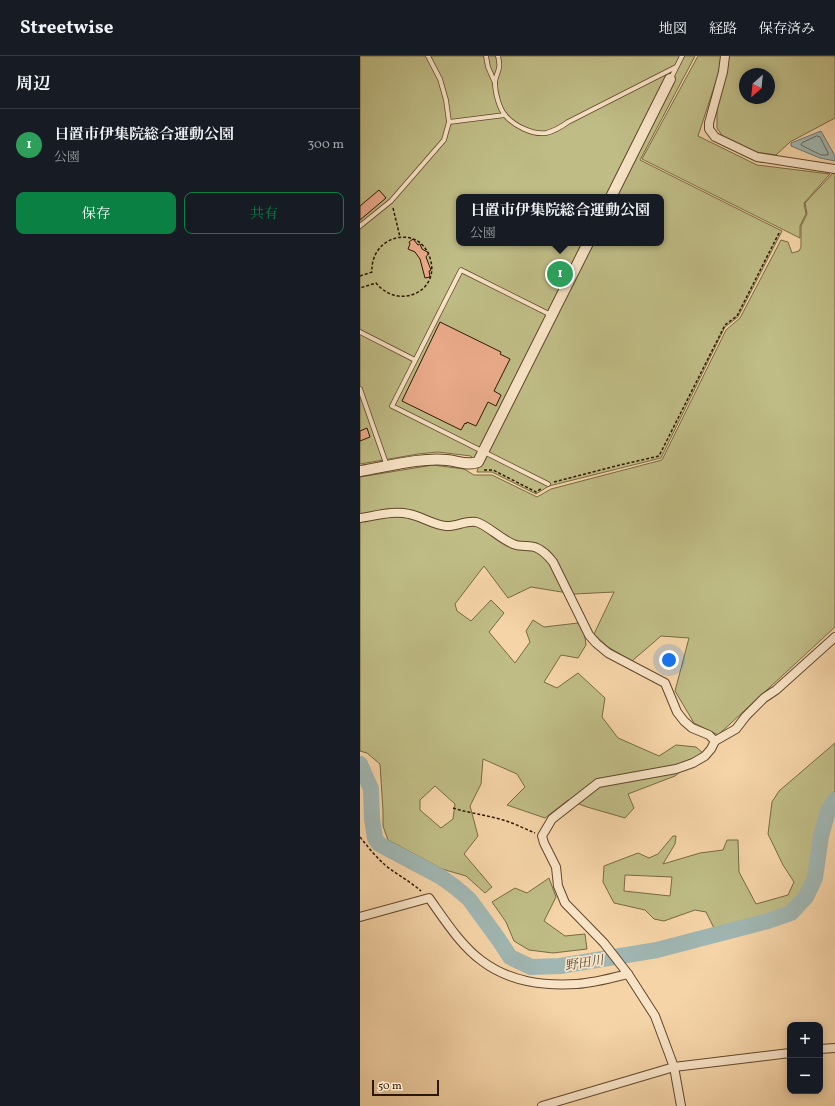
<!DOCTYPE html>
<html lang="ja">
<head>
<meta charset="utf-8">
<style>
  :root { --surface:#171b24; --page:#20242c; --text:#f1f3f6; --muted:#9ea1a6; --line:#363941; --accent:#0b8043 }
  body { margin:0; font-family:Vollkorn,"Noto Serif JP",serif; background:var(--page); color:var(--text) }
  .controls { position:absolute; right:12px; bottom:12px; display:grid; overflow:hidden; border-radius:8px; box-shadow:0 2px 10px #0003 }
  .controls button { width:36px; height:36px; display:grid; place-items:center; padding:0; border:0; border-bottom:1px solid var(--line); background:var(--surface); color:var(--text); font:20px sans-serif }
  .compass { position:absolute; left:379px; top:12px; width:36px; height:36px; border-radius:50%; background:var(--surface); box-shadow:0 2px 10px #0003; rotate:207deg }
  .scale { position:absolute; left:12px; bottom:10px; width:67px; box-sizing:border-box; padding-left:4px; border:2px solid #2f1600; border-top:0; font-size:11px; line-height:14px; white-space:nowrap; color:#2f1600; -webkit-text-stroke:3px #f8e3c6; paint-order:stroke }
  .you { position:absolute; left:309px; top:604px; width:14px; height:14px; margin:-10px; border:3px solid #fff; border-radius:50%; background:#1a73e8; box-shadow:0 0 0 6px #1a73e833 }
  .badge { display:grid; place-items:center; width:26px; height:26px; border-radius:50%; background:var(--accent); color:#fff; font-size:13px; font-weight:700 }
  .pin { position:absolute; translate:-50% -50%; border:2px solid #fff; box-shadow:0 1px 4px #0006 }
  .popup { position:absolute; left:96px; top:138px; width:208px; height:52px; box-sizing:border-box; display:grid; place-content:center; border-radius:8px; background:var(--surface); filter:drop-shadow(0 1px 3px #0005); font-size:13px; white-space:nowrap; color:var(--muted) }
  .popup b { font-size:15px; color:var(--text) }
  .popup::after { content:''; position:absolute; left:50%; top:100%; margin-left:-8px; border:8px solid transparent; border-top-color:var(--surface) }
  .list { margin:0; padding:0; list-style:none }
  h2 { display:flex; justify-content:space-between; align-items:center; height:52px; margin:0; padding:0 16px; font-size:17px }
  h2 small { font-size:13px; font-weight:400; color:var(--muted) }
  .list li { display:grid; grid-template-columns:26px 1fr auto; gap:12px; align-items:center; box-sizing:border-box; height:72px; padding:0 16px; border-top:1px solid var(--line) }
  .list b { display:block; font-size:15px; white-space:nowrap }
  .list p { margin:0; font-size:13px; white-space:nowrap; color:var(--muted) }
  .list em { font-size:13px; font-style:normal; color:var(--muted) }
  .actions { display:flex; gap:8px; padding:12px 16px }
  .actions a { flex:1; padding:9px 0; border:1px solid var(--accent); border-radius:8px; text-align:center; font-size:14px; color:var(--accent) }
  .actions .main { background:var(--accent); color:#fff }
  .map { position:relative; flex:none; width:475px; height:1050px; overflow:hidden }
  header { display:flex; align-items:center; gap:24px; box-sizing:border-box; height:56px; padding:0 20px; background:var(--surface); border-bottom:1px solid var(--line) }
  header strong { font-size:19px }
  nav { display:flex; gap:22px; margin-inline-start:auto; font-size:14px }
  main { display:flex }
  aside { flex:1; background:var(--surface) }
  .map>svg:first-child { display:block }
  .green { fill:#bfbc85; stroke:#776942; fill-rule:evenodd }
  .water { fill:#a0b6b2; stroke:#73766b }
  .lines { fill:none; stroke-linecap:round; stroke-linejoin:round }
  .shore { stroke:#686659; stroke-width:1 }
  .river { stroke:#a0b6b2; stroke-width:16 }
  .building { fill:#ecac8c; stroke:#2f1600 }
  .service-casing { stroke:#60462a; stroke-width:5.5 }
  .minor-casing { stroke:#60462a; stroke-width:10 }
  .tertiary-casing { stroke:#60462a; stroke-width:12 }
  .path { stroke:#2f1600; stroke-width:1.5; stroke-dasharray:3 2; stroke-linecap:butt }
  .service { stroke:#f8e3c6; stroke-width:4 }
  .minor { stroke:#f8e3c6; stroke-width:8 }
  .tertiary { stroke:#f8e3c6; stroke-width:10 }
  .labels { text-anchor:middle; stroke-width:3.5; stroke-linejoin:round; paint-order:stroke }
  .water-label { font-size:13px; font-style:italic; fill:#574e3e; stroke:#f8e3c6 }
</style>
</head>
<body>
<header>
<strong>Streetwise</strong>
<nav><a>地図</a><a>経路</a><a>保存済み</a></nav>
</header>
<main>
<aside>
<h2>周辺<small></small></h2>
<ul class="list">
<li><span class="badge" style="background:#2e9e5b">1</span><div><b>日置市伊集院総合運動公園</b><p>公園</p></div><em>300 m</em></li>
</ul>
<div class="actions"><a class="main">保存</a><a>共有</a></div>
</aside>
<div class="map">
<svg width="475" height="1050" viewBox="0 0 475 1050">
  <rect width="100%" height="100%" fill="#f5d4a7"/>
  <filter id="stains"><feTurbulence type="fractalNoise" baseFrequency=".005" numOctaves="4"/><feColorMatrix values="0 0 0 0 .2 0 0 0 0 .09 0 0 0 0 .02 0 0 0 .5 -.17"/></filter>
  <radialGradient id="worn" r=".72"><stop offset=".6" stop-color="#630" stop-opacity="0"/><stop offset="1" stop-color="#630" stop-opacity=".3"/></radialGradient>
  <g class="green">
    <path d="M0 0H335L280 104 422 175 378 261 365 271 301 402 189 430 176 438 132 416H117L118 412 111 400 78 396 58 398 0 408ZM99 141H301V187H99Z"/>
    <path d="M338 0H361L359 16 338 80 397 109 470 118 444 147 446 158 440 170V182L282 103Z"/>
    <path d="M369 0H475V62L430 86 416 99 395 96 364 82 357 72V54ZM385 18H409V42H385Z"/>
    <path d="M475 115V571L358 679 334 667 315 635 329 582 301 580 272 605 248 591 234 578 254 536 214 538 171 531 148 542 124 510 95 548 97 555 111 565 131 544 144 557 129 576 155 607 170 586 166 575 173 564 184 571 218 567 224 574 226 589 218 602 201 599 184 626 197 632 218 617 245 642 242 661 258 682 299 700 316 689 336 691 343 697 315 720 268 738 274 752 265 762 227 751 208 744 185 762 147 749 165 731 157 718 123 703 121 728 110 750 118 780 104 798 132 831 125 837 106 820 82 813 28 784 23 770V755L20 708 7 697 0 695V421L73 409 104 413 114 419H132L177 441 191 433 302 404 366 274 380 262 421 184 428 186 432 197 439 195 441 191V170L447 158 445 147ZM75 730 95 748 93 763 81 772 60 754V744Z"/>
    <path d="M475 687V735L461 754 450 821 429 853 355 874 346 856 335 854 304 865 294 863 285 854 254 847 243 826 244 810 278 797 289 802 298 798 313 780H316L315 788 303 808 340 797 363 794 367 784H378L379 816 396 848 428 839 434 826 423 809 408 778 412 746 419 735ZM265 819 312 821 310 840 264 835Z"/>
    <path d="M189 822 196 841 184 865 205 880 225 878 227 893 193 897 169 894 154 885 146 866 132 846 155 832 167 837Z"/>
  </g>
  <path class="water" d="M461 75 475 100V105L460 102 431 90V87Z"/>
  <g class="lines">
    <path class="shore" d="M457 80 460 81 468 97V99H461L441 89 442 87Z"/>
    <path class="river" d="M0 708 11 733 12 763 15 782 19 788 81 821 95 831 109 843 139 884 150 901 171 911 200 910 297 894 408 865 431 857 446 841 455 822 461 780 468 755 475 744"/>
  </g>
  <g class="building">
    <path d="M19 134 26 142 0 164V150Z"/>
    <path d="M53 183 58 189 60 188 62 193 69 197 66 201 71 214 69 215 70 221 65 222 60 203 55 196 48 193 50 188 49 186Z"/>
    <path d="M80 266 141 296 140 298 150 303 134 335 141 339 136 350 128 346 116 370 107 366 106 368 105 367 101 374 42 345Z"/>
    <path d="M7 372 10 381 0 385V375Z"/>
  </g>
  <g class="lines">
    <defs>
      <g id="service">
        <path d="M126 0 128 11 135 27"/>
        <path d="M138 0C139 4 140 8 139 12 138 17 135 22 135 27 135 36 139 52 145 59 154 70 173 79 186 77 195 75 201 71 208 66L316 11"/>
        <path d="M311 22 322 0"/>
        <path d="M89 66 145 59"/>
        <path d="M0 170 31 145 84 84 89 66 86 44 80 23 68 0"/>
        <path d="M0 276 55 304"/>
        <path d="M0 333 27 410"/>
        <path d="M188 428 32 350 101 214 191 259"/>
      </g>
      <g id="minor">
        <path d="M365 0 363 16 349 67V73L355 81 397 101 475 113"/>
        <path d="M0 462C15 460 33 454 49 458 61 460 73 469 86 470 96 471 106 464 116 466 128 469 142 485 156 489 163 491 171 489 177 492 184 495 188 500 193 506L229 579 236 587 248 597 305 627 317 656 324 665 332 672 349 679 355 685 351 693 345 700 333 707 316 713 238 727 192 763 182 780 184 787 196 811 198 830 205 847 244 887 268 918 295 960 314 1011 321 1050"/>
        <path d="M355 685 376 673 386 660 404 642 416 634 475 581"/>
        <path d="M0 861 69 842C84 863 101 890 122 905 150 926 183 930 217 928 234 927 252 922 268 918"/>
        <path d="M460 993 475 992"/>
        <path d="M182 1050 314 1011 430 997"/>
      </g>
      <g id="tertiary">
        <path d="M251 141 310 23"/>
        <path d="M0 415C25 411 62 401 87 404 97 405 108 410 118 406L228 187"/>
      </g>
    </defs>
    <use href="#service" class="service-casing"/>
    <use href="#minor" class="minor-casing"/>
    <use href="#tertiary" class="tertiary-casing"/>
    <g class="path">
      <path d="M33 152 40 181"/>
      <path d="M0 220 12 216C10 179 59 167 70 202 81 235 39 255 16 227L0 232"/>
      <path d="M124 414H133L176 436 182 432"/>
      <path d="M194 426 260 409 299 400 365 269 377 260 419 177"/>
      <path d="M93 752C109 757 126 759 143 764 154 767 165 773 175 777"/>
      <path d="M0 781C8 791 16 801 25 809 37 819 50 825 61 835"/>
    </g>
    <use href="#service" class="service"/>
    <use href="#minor" class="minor"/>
    <use href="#tertiary" class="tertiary"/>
  </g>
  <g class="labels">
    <g class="water-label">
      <text transform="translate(224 906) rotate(-9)" y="5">野田川</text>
    </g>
  </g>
  <rect width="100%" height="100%" filter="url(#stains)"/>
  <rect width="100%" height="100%" fill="url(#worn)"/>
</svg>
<div class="controls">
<button>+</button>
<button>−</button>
</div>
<svg class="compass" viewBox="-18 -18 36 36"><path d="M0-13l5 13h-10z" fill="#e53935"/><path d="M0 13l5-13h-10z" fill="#9ea1a6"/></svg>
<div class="scale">50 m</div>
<div class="you"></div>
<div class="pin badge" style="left:200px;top:218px;background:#2e9e5b">1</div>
<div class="popup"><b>日置市伊集院総合運動公園</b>公園</div>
</div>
</main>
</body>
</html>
